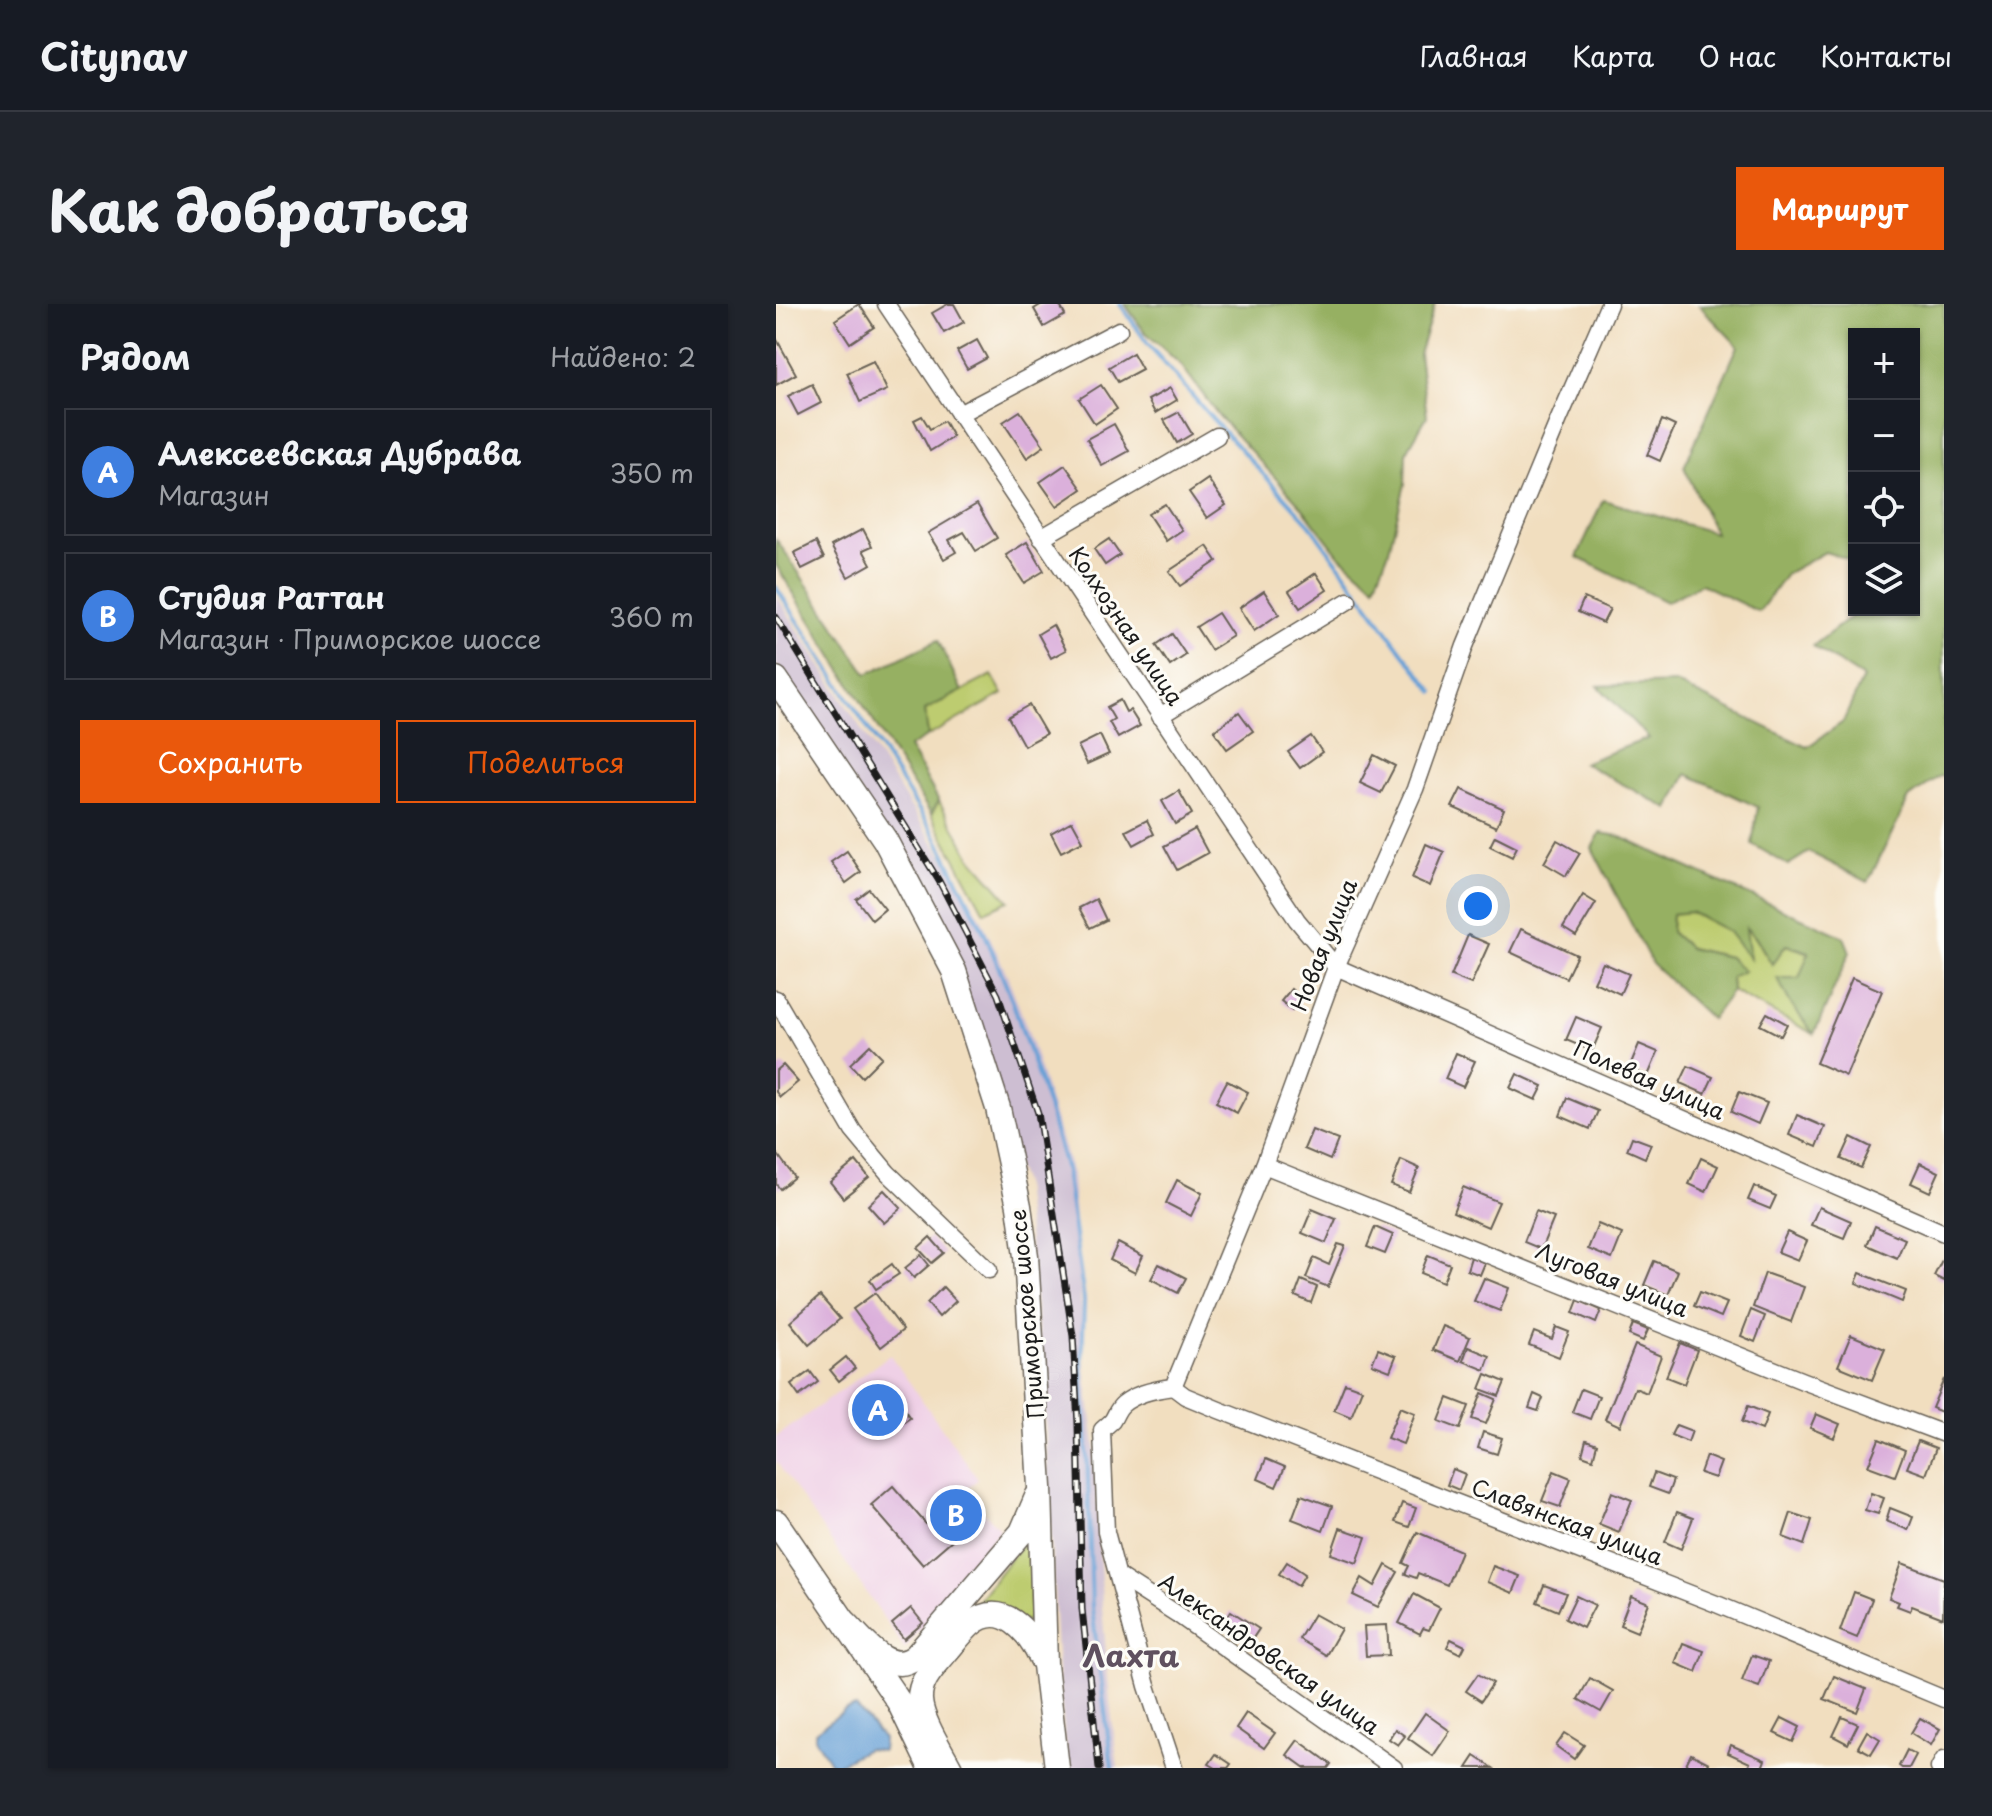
<!DOCTYPE html>
<html lang="ru">
<head>
<meta charset="utf-8">
<style>
  :root { --surface:#171b24; --page:#20242c; --text:#f1f3f6; --muted:#9ea1a6; --line:#363941; --accent:#ea580c }
  body { margin:0; font-family:"Playpen Sans",sans-serif; background:var(--page); color:var(--text) }
  .controls { position:absolute; right:24px; top:24px; display:grid; overflow:hidden; border-radius:0px; box-shadow:0 2px 6px #0004 }
  .controls button { width:72px; height:72px; display:grid; place-items:center; padding:0; border:0; border-bottom:2px solid var(--line); background:var(--surface); color:var(--text); font:40px sans-serif }
  .you { position:absolute; left:702px; top:602px; width:28px; height:28px; margin:-20px; border:6px solid #fff; border-radius:50%; background:#1a73e8; box-shadow:0 0 0 12px #1a73e833 }
  .badge { display:grid; place-items:center; width:52px; height:52px; border-radius:50%; background:var(--accent); color:#fff; font-size:26px; font-weight:700 }
  .pin { position:absolute; translate:-50% -50%; border:4px solid #fff; box-shadow:0 2px 8px #0006 }
  .list { margin:0; padding:0; list-style:none }
  h2 { display:flex; justify-content:space-between; align-items:center; height:104px; margin:0; padding:0 32px; font-size:34px }
  h2 small { font-size:26px; font-weight:400; color:var(--muted) }
  .list li { display:grid; grid-template-columns:52px 1fr auto; gap:24px; align-items:center; box-sizing:border-box; height:128px; margin:0 16px 16px; padding:0 16px; border:2px solid var(--line); border-radius:0px }
  .list b { display:block; font-size:30px; white-space:nowrap }
  .list p { margin:0; font-size:26px; white-space:nowrap; color:var(--muted) }
  .list em { font-size:26px; font-style:normal; color:var(--muted) }
  .actions { display:flex; gap:16px; padding:24px 32px }
  .actions a { flex:1; padding:18px 0; border:2px solid var(--accent); border-radius:0px; text-align:center; font-size:28px; color:var(--accent) }
  .actions .main { background:var(--accent); color:#fff }
  .icon { flex:none; width:44px; height:44px; fill:none; stroke:currentColor; stroke-width:2; stroke-linecap:round; stroke-linejoin:round }
  .map { position:relative; flex:none; width:1168px; height:1464px; overflow:hidden; border-radius:0px }
  header { display:flex; align-items:center; gap:48px; box-sizing:border-box; height:112px; padding:0 40px; background:var(--surface); border-bottom:2px solid var(--line) }
  header strong { font-size:38px }
  nav { display:flex; gap:44px; margin-inline-start:auto; font-size:28px }
  .intro { display:flex; align-items:center; justify-content:space-between; box-sizing:border-box; height:192px; padding:0 48px }
  h1 { margin:0; font-size:56px }
  .button { padding:20px 36px; border-radius:0px; background:var(--accent); color:#fff; font-size:28px; font-weight:700 }
  main { display:flex; gap:48px; padding:0 48px }
  aside { flex:1; background:var(--surface); border-radius:0px; box-shadow:0 2px 6px #0004 }
  .map>svg:first-child { display:block }
  .built { fill:#efd0e6 }
  .industrial { fill:#cdbed2 }
  .green { fill:#bdcc6f; stroke:#6c7446; stroke-width:2 }
  .forest { fill:#96b062; stroke:#59663f; stroke-width:2 }
  .water { fill:#68a0d6; stroke:#425e79; stroke-width:2 }
  .lines { fill:none; stroke-linecap:round; stroke-linejoin:round }
  .stream { stroke:#68a0d6; stroke-width:4 }
  .building { fill:#dbb0db }
  .street-casing { stroke:#676055; stroke-width:19 }
  .primary-casing { stroke:#676055; stroke-width:27 }
  .street { stroke:#fff; stroke-width:16 }
  .primary { stroke:#fff; stroke-width:24 }
  .rail-casing { stroke:#1c1c1c; stroke-width:7 }
  .rail { stroke:#fdfcf7; stroke-width:4; stroke-dasharray:12; stroke-linecap:butt }
  .labels { text-anchor:middle; stroke-width:6; stroke-linejoin:round; paint-order:stroke }
  .street-label { font-size:22px; fill:#1c1c1c; stroke:#fdfcf7 }
  .district-label { font-size:30px; font-weight:bold; fill:#5f505f; stroke:#fdfcf7 }
</style>
</head>
<body>
<header>
<strong>Citynav</strong>
<nav><a>Главная</a><a>Карта</a><a>О нас</a><a>Контакты</a></nav>
</header>
<div class="intro"><h1>Как добраться</h1><a class="button">Маршрут</a></div>
<main>
<aside>
<h2>Рядом<small>Найдено: 2</small></h2>
<ul class="list">
<li><span class="badge" style="background:#3f7fe0">A</span><div><b>Алексеевская Дубрава</b><p>Магазин</p></div><em>350 m</em></li>
<li><span class="badge" style="background:#3f7fe0">B</span><div><b>Студия Раттан</b><p>Магазин · Приморское шоссе</p></div><em>360 m</em></li>
</ul>
<div class="actions"><a class="main">Сохранить</a><a>Поделиться</a></div>
</aside>
<div class="map">
<svg width="1168" height="1464" viewBox="0 0 1168 1464">
  <rect width="100%" height="100%" fill="#fdfcf7"/>
  <filter id="ink" filterUnits="userSpaceOnUse"><feTurbulence type="fractalNoise" baseFrequency=".0125" numOctaves="2"/><feDisplacementMap in="SourceGraphic" scale="16" xChannelSelector="R" yChannelSelector="G"/><feConvolveMatrix kernelMatrix="1 2 1 2 8 2 1 2 1" color-interpolation-filters="sRGB"/></filter>
  <filter id="wash" filterUnits="userSpaceOnUse"><feTurbulence type="fractalNoise" baseFrequency=".006" numOctaves="4" result="noise"/><feDisplacementMap in="SourceGraphic" scale="32" xChannelSelector="R" yChannelSelector="G"/><feGaussianBlur stdDeviation="1.8" result="paint"/><feColorMatrix in="noise" values="0 0 0 0 0 0 0 0 0 0 0 0 0 0 0 0 0 1.4 0 .05"/><feComposite in="paint" operator="in"/></filter>
  <g filter="url(#wash)">
    <rect width="100%" height="100%" fill="#f1debf"/>
    <path class="built" d="M114 1051 202 1175 188 1188 224 1225 129 1345 0 1157V1133Z"/>
    <path class="industrial" d="M0 291 203 610 231 670 252 726 296 870 309 1065 319 1141 326 1302 334 1398 342 1464H292L282 1368 267 1073 247 880 121 546 0 360Z"/>
    <g class="green">
      <path d="M216 371 227 390 152 432 149 406Z"/>
      <path d="M163 497 195 554 233 597 208 608 155 510Z"/>
      <path d="M915 608 953 627 973 653 969 623 979 633 996 660 1010 641 1034 649 1023 674H1002L1015 700 1038 730 956 687 953 653 913 644 895 628 896 609Z"/>
      <path d="M253 1231 257 1232 255 1316 181 1324Z"/>
    </g>
    <g class="forest">
      <path d="M349 0H659L643 50 651 112 630 149 629 180 612 250 599 282 563 251 524 201 443 112 405 61 368 27Z"/>
      <path d="M936 0H1168V472H1164L1133 494 1092 578 1033 548 1012 561 976 540 982 503 911 470 893 505 807 459 873 434 822 382 899 379 1031 443 1067 418 1087 374 1037 342 1080 309V306H1138V30H1078V257L1049 248 1011 269 983 308 925 280 890 298 801 253 827 196 939 229 908 163 962 42 923 1Z"/>
      <path d="M0 235 91 370 162 336 186 387 149 406 152 432 133 443 163 497 155 510 0 261Z"/>
      <path d="M824 529 843 532C917 567 993 599 1068 633L1074 648 1038 730 1015 700 1001 674H1023L1033 648 1010 641 996 660 979 633 970 624 974 655 952 627 915 608 896 610 895 628 913 644 953 653 968 667 955 673 956 687 935 715 876 660 816 544Z"/>
    </g>
    <path class="water" d="M80 1403 107 1435 106 1447 91 1445 61 1461 55 1460 39 1434V1428L70 1406Z"/>
    <g class="lines">
      <g class="stream">
        <path d="M344 0 372 40 432 110 534 221 627 349 658 388"/>
        <path d="M0 283 96 431 160 533 209 630 235 693 271 799 290 866 308 996 306 1064 311 1147 316 1304 336 1464"/>
      </g>
    </g>
    <g id="blocks">
      <g class="building">
        <path d="M83 0 98 23 74 39 59 16Z"/>
        <path d="M172 0H178L188 18 168 29 156 9Z"/>
        <path d="M266 0H283L289 11 268 23 258 5Z"/>
        <path d="M0 34 20 70 0 81Z"/>
        <path d="M201 36 211 54 191 65 181 47Z"/>
        <path d="M357 49 366 65 342 78 333 63Z"/>
        <path d="M97 57 111 86 84 98 71 69Z"/>
        <path d="M36 80 45 99 22 111 12 92Z"/>
        <path d="M325 81 341 105 319 120 303 95Z"/>
        <path d="M394 84 401 96 379 109 372 96Z"/>
        <path d="M244 107 268 142 251 154 227 118Z"/>
        <path d="M403 108 416 130 401 139 388 116Z"/>
        <path d="M146 112 154 125 168 117 177 133 154 147 138 116Z"/>
        <path d="M886 116 899 122 884 157 871 151Z"/>
        <path d="M338 120 353 147 326 162 311 135Z"/>
        <path d="M289 161 306 185 281 202 264 178Z"/>
        <path d="M432 175 450 201 431 214 413 188Z"/>
        <path d="M201 200 221 234 200 247 188 228 173 236 180 248 168 255 152 229Z"/>
        <path d="M389 200 406 226 390 237 372 210Z"/>
        <path d="M87 225 96 242 87 246 95 260 72 273 55 242Z"/>
        <path d="M333 235 344 251 329 261 318 245Z"/>
        <path d="M40 238 48 254 26 265 18 249Z"/>
        <path d="M251 238 268 267 248 279 230 251Z"/>
        <path d="M431 242 441 257 404 282 393 267Z"/>
        <path d="M540 269 551 286 524 304 513 287Z"/>
        <path d="M488 287 503 310 478 327 463 304Z"/>
        <path d="M808 294 834 305 827 319 802 308Z"/>
        <path d="M442 309 457 332 435 346 420 323Z"/>
        <path d="M277 321 290 346 275 354 262 330Z"/>
        <path d="M396 330 410 351 394 362 380 341Z"/>
        <path d="M344 396 350 408 354 406 364 422 342 434 333 418 338 415 331 403Z"/>
        <path d="M253 401 270 430 248 442 232 413Z"/>
        <path d="M463 408 477 427 451 445 438 427Z"/>
        <path d="M324 431 333 450 311 460 302 442Z"/>
        <path d="M535 432 546 448 524 464 512 448Z"/>
        <path d="M598 451 619 462 605 489 584 479Z"/>
        <path d="M685 485 728 505 720 523 676 503Z"/>
        <path d="M403 487 416 510 399 520 386 497Z"/>
        <path d="M371 516 378 530 358 541 350 527Z"/>
        <path d="M296 517 307 537 285 548 275 529Z"/>
        <path d="M419 525 432 549 401 566 388 542Z"/>
        <path d="M719 532 741 543 736 553 714 542Z"/>
        <path d="M781 536 804 549 790 572 768 559Z"/>
        <path d="M650 540 668 548 654 582 636 574Z"/>
        <path d="M71 547 85 568 70 579 55 558Z"/>
        <path d="M93 585 109 605 96 616 80 595Z"/>
        <path d="M807 591 820 599 800 632 787 624Z"/>
        <path d="M320 595 330 616 314 624 303 604Z"/>
        <path d="M745 625 801 651 790 674 734 648Z"/>
        <path d="M692 631 713 640 695 680 675 672Z"/>
        <path d="M827 659 853 670 844 690 818 678Z"/>
        <path d="M1076 674 1106 687 1070 772 1040 759Z"/>
        <path d="M515 685 526 694 516 706 505 697Z"/>
        <path d="M991 709 1011 720 1005 732 984 721Z"/>
        <path d="M800 713 826 724 816 747 790 736Z"/>
        <path d="M863 740 882 748 872 772 853 764Z"/>
        <path d="M94 741 106 753 86 773 74 760Z"/>
        <path d="M680 749 699 757 687 783 669 775Z"/>
        <path d="M7 761 22 778 4 793 0 788V767Z"/>
        <path d="M912 762 937 773 929 790 904 779Z"/>
        <path d="M741 770 767 782 760 796 734 784Z"/>
        <path d="M451 777 472 788 461 809 440 798Z"/>
        <path d="M963 788 991 799 982 820 955 808Z"/>
        <path d="M791 794 822 807 814 825 784 812Z"/>
        <path d="M1021 811 1049 823 1041 843 1013 831Z"/>
        <path d="M536 826 562 836 554 856 528 845Z"/>
        <path d="M856 833 875 840 869 854 851 846Z"/>
        <path d="M1075 833 1095 843 1085 864 1065 855Z"/>
        <path d="M0 848 18 873 4 885 0 880Z"/>
        <path d="M925 854 942 862 930 888 913 880Z"/>
        <path d="M625 856 643 864 633 888 615 881Z"/>
        <path d="M80 857 93 873 67 894 54 878Z"/>
        <path d="M1144 859 1163 868 1154 888 1135 879Z"/>
        <path d="M401 876 426 889 415 912 390 899Z"/>
        <path d="M978 882 1000 892 994 905 972 896Z"/>
        <path d="M687 883 723 898 712 923 677 908Z"/>
        <path d="M108 886 125 904 108 919 92 901Z"/>
        <path d="M1043 903 1075 917 1068 934 1035 921Z"/>
        <path d="M536 905 560 915 550 939 526 929Z"/>
        <path d="M760 907 778 914 765 945 748 938Z"/>
        <path d="M822 920 846 930 836 955 812 945Z"/>
        <path d="M1099 922 1129 935 1121 954 1091 941Z"/>
        <path d="M599 923 617 931 609 950 591 943Z"/>
        <path d="M1011 928 1031 937 1022 956 1002 948Z"/>
        <path d="M154 933 168 949 156 959 142 944Z"/>
        <path d="M342 939 367 952 359 969 334 956Z"/>
        <path d="M562 940 569 942 552 983 530 974 538 954 553 961Z"/>
        <path d="M145 951 153 961 138 974 129 964Z"/>
        <path d="M652 951 674 960 667 978 645 969Z"/>
        <path d="M1168 952V977L1158 972Z"/>
        <path d="M695 953 709 959 704 971 691 966Z"/>
        <path d="M878 957 902 967 892 991 868 981Z"/>
        <path d="M116 960 123 970 100 985 94 976Z"/>
        <path d="M383 960 410 974 402 989 375 975Z"/>
        <path d="M989 969 1028 983 1015 1018 977 1003Z"/>
        <path d="M1084 969 1130 987 1126 998 1080 979Z"/>
        <path d="M708 974 733 984 724 1007 698 997Z"/>
        <path d="M525 976 541 983 535 999 519 992Z"/>
        <path d="M167 983 180 997 163 1013 151 999Z"/>
        <path d="M924 988 951 999 945 1013 918 1002Z"/>
        <path d="M99 989 127 1026 105 1043 77 1005Z"/>
        <path d="M44 992 64 1015 33 1041 14 1018Z"/>
        <path d="M802 996 825 1006 820 1019 797 1009Z"/>
        <path d="M975 1006 989 1012 979 1038 965 1032Z"/>
        <path d="M857 1020 872 1026 867 1037 853 1031Z"/>
        <path d="M667 1022 694 1033 684 1057 657 1046Z"/>
        <path d="M780 1023 793 1028 783 1053 753 1041 758 1028 776 1035Z"/>
        <path d="M1075 1031 1109 1045 1096 1076 1062 1062Z"/>
        <path d="M904 1039 921 1046 908 1080 890 1073Z"/>
        <path d="M859 1041 885 1052 871 1089 859 1084 844 1122 829 1115Z"/>
        <path d="M692 1043 714 1052 709 1066 687 1057Z"/>
        <path d="M602 1045 620 1052 614 1067 596 1060Z"/>
        <path d="M70 1053 79 1064 63 1077 54 1066Z"/>
        <path d="M34 1067 42 1078 23 1092 15 1081Z"/>
        <path d="M710 1070 729 1078 723 1092 704 1085Z"/>
        <path d="M1168 1075V1109L1156 1104Z"/>
        <path d="M110 1079 134 1114 113 1128 89 1093Z"/>
        <path d="M569 1079 586 1085 575 1113 558 1106Z"/>
        <path d="M805 1085 823 1092 814 1115 796 1108Z"/>
        <path d="M706 1089 720 1095 710 1120 696 1115Z"/>
        <path d="M758 1090 767 1094 762 1107 753 1104Z"/>
        <path d="M672 1094 693 1102 684 1125 663 1117Z"/>
        <path d="M972 1102 992 1110 986 1126 966 1118Z"/>
        <path d="M624 1103 639 1109 627 1140 611 1134Z"/>
        <path d="M1040 1110 1064 1120 1058 1134 1034 1124Z"/>
        <path d="M900 1121 916 1127 912 1138 895 1131Z"/>
        <path d="M707 1128 726 1134 721 1150 702 1144Z"/>
        <path d="M1103 1135 1129 1146 1119 1172 1092 1162Z"/>
        <path d="M810 1136 821 1140 817 1155 806 1151Z"/>
        <path d="M1142 1137 1160 1144 1150 1171 1131 1164Z"/>
        <path d="M930 1152 945 1158 939 1174 924 1169Z"/>
        <path d="M490 1155 509 1163 500 1183 482 1175Z"/>
        <path d="M677 1165 689 1170 683 1186 671 1181Z"/>
        <path d="M778 1167 795 1174 784 1203 766 1197Z"/>
        <path d="M878 1169 897 1176 892 1190 873 1183Z"/>
        <path d="M117 1182 150 1220 180 1195 198 1217 147 1261 95 1201Z"/>
        <path d="M836 1188 856 1196 843 1228 823 1220Z"/>
        <path d="M1095 1189 1108 1194 1102 1210 1089 1206Z"/>
        <path d="M525 1191 556 1202 547 1227 516 1215Z"/>
        <path d="M626 1199 640 1204 633 1223 619 1218Z"/>
        <path d="M1114 1204 1137 1213 1132 1226 1110 1217Z"/>
        <path d="M901 1208 917 1214 905 1245 889 1238Z"/>
        <path d="M1015 1209 1036 1216 1028 1241 1007 1233Z"/>
        <path d="M564 1224 590 1233 581 1259 555 1250Z"/>
        <path d="M641 1228 685 1247 671 1281 642 1269 640 1274 629 1270 633 1262 627 1259Z"/>
        <path d="M511 1258 529 1270 522 1282 503 1270Z"/>
        <path d="M1126 1259 1168 1275 1167 1314 1136 1302 1134 1307 1121 1302 1123 1298 1113 1294Z"/>
        <path d="M610 1261 622 1268 602 1303 577 1291 586 1274 599 1282Z"/>
        <path d="M717 1262 744 1272 737 1289 711 1278Z"/>
        <path d="M768 1281 790 1289 782 1307 761 1298Z"/>
        <path d="M1078 1288 1096 1295 1081 1334 1064 1327Z"/>
        <path d="M638 1290 664 1304 653 1326 647 1324 644 1330 623 1319Z"/>
        <path d="M800 1292 819 1301 807 1324 789 1315Z"/>
        <path d="M855 1292 873 1299 861 1328 844 1321Z"/>
        <path d="M135 1304 147 1319 128 1335 116 1320Z"/>
        <path d="M455 1307 483 1325 473 1340 446 1322Z"/>
        <path d="M538 1310 565 1325 550 1351 523 1335Z"/>
        <path d="M611 1321 613 1351 590 1352 588 1322Z"/>
        <path d="M675 1335 689 1342 685 1350 671 1343Z"/>
        <path d="M907 1339 928 1347 920 1368 899 1359Z"/>
        <path d="M976 1351 993 1357 983 1383 966 1377Z"/>
        <path d="M702 1370 717 1379 705 1397 690 1387Z"/>
        <path d="M1058 1372 1090 1385 1081 1408 1048 1395Z"/>
        <path d="M814 1374 837 1387 825 1408 802 1395Z"/>
        <path d="M470 1409 499 1429 488 1444 460 1424Z"/>
        <path d="M649 1409 674 1427 657 1452 632 1434Z"/>
        <path d="M1066 1413 1082 1420 1072 1440 1057 1432Z"/>
        <path d="M1006 1414 1024 1423 1017 1438 998 1429Z"/>
        <path d="M1144 1414 1164 1425 1155 1441 1135 1429Z"/>
        <path d="M619 1425 629 1432 622 1441 613 1435Z"/>
        <path d="M1091 1427 1104 1435 1095 1450 1082 1443Z"/>
        <path d="M789 1429 808 1441 798 1455 780 1442Z"/>
        <path d="M522 1436 555 1460 552 1464H529L511 1451Z"/>
        <path d="M955 1441 989 1456 986 1464H972L974 1459 952 1449Z"/>
        <path d="M1131 1446 1140 1451 1133 1464H1126L1123 1462Z"/>
        <path d="M440 1450 455 1460 452 1464H440L433 1460Z"/>
        <path d="M915 1450 933 1459 931 1464H908Z"/>
        <path d="M699 1452 717 1464H691Z"/>
      </g>
    </g>
  </g>
  <g filter="url(#ink)">
    <use href="#blocks" fill-opacity="0" stroke="#676055" stroke-width="2"/>
    <g class="lines">
      <defs>
        <g id="street">
          <path d="M110 0 521 616 560 663 1168 929"/>
          <path d="M183 110 343 26"/>
          <path d="M265 234 441 132"/>
          <path d="M384 412 572 297"/>
          <path d="M0 695 77 827 112 869 213 966"/>
          <path d="M488 861 1027 1077 1168 1130"/>
          <path d="M397 1083 409 1092 443 1106 943 1301 1168 1395"/>
          <path d="M342 1272 401 1310 618 1464"/>
          <path d="M398 1464 371 1382 330 1228 326 1126C327 1125 336 1117 336 1117 340 1111 341 1105 347 1100 360 1089 381 1085 397 1083L488 861 560 663 639 485 689 342 783 115 833 0"/>
          <path d="M1163 1464 1168 1455"/>
        </g>
        <g id="primary">
          <path d="M0 375 109 536 178 667 222 804 243 902 250 952 264 1183 269 1361 281 1464"/>
          <path d="M0 1218 123 1398 155 1464"/>
          <path d="M70 1319C88 1337 114 1374 140 1352L246 1228 261 1193"/>
          <path d="M174 1464C164 1445 145 1416 144 1396 143 1376 159 1362 170 1348 178 1339 186 1328 195 1320 226 1294 254 1329 266 1355"/>
        </g>
      </defs>
      <use href="#street" class="street-casing"/>
      <use href="#primary" class="primary-casing"/>
      <use href="#street" class="street"/>
      <use href="#primary" class="primary"/>
      <defs>
        <path id="rail" d="M0 313 163 577 222 691 262 809 297 1032 302 1119 306 1305 323 1464"/>
      </defs>
      <use href="#rail" class="rail-casing"/>
      <use href="#rail" class="rail"/>
    </g>
  </g>
  <g class="labels">
    <g class="street-label">
      <text transform="translate(350 322) rotate(56)" y="8">Колхозная улица</text>
      <text transform="translate(548 641) rotate(-68)" y="8">Новая улица</text>
      <text transform="translate(873 776) rotate(24)" y="8">Полевая улица</text>
      <text transform="translate(836 976) rotate(22)" y="8">Луговая улица</text>
      <text transform="translate(251 1010) rotate(-95)" y="8">Приморское шоссе</text>
      <text transform="translate(791 1218) rotate(21)" y="8">Славянская улица</text>
      <text transform="translate(493 1350) rotate(35)" y="8">Александровская улица</text>
    </g>
    <g class="district-label">
      <text x="355" y="1363">Лахта</text>
    </g>
  </g>
</svg>
<div class="controls">
<button>+</button>
<button>−</button>
<button><svg class="icon" aria-label="locate" viewBox="0 0 24 24"><circle cx="12" cy="12" r="6"/><path d="M12 2v4M12 18v4M2 12h4M18 12h4"/></svg></button>
<button><svg class="icon" aria-label="layers" viewBox="0 0 24 24"><path d="M12 4l9 5-9 5-9-5zM3 14l9 5 9-5"/></svg></button>
</div>
<div class="you"></div>
<div class="pin badge" style="left:102px;top:1106px;background:#3f7fe0">A</div>
<div class="pin badge" style="left:180px;top:1211px;background:#3f7fe0">B</div>
</div>
</main>
</body>
</html>
